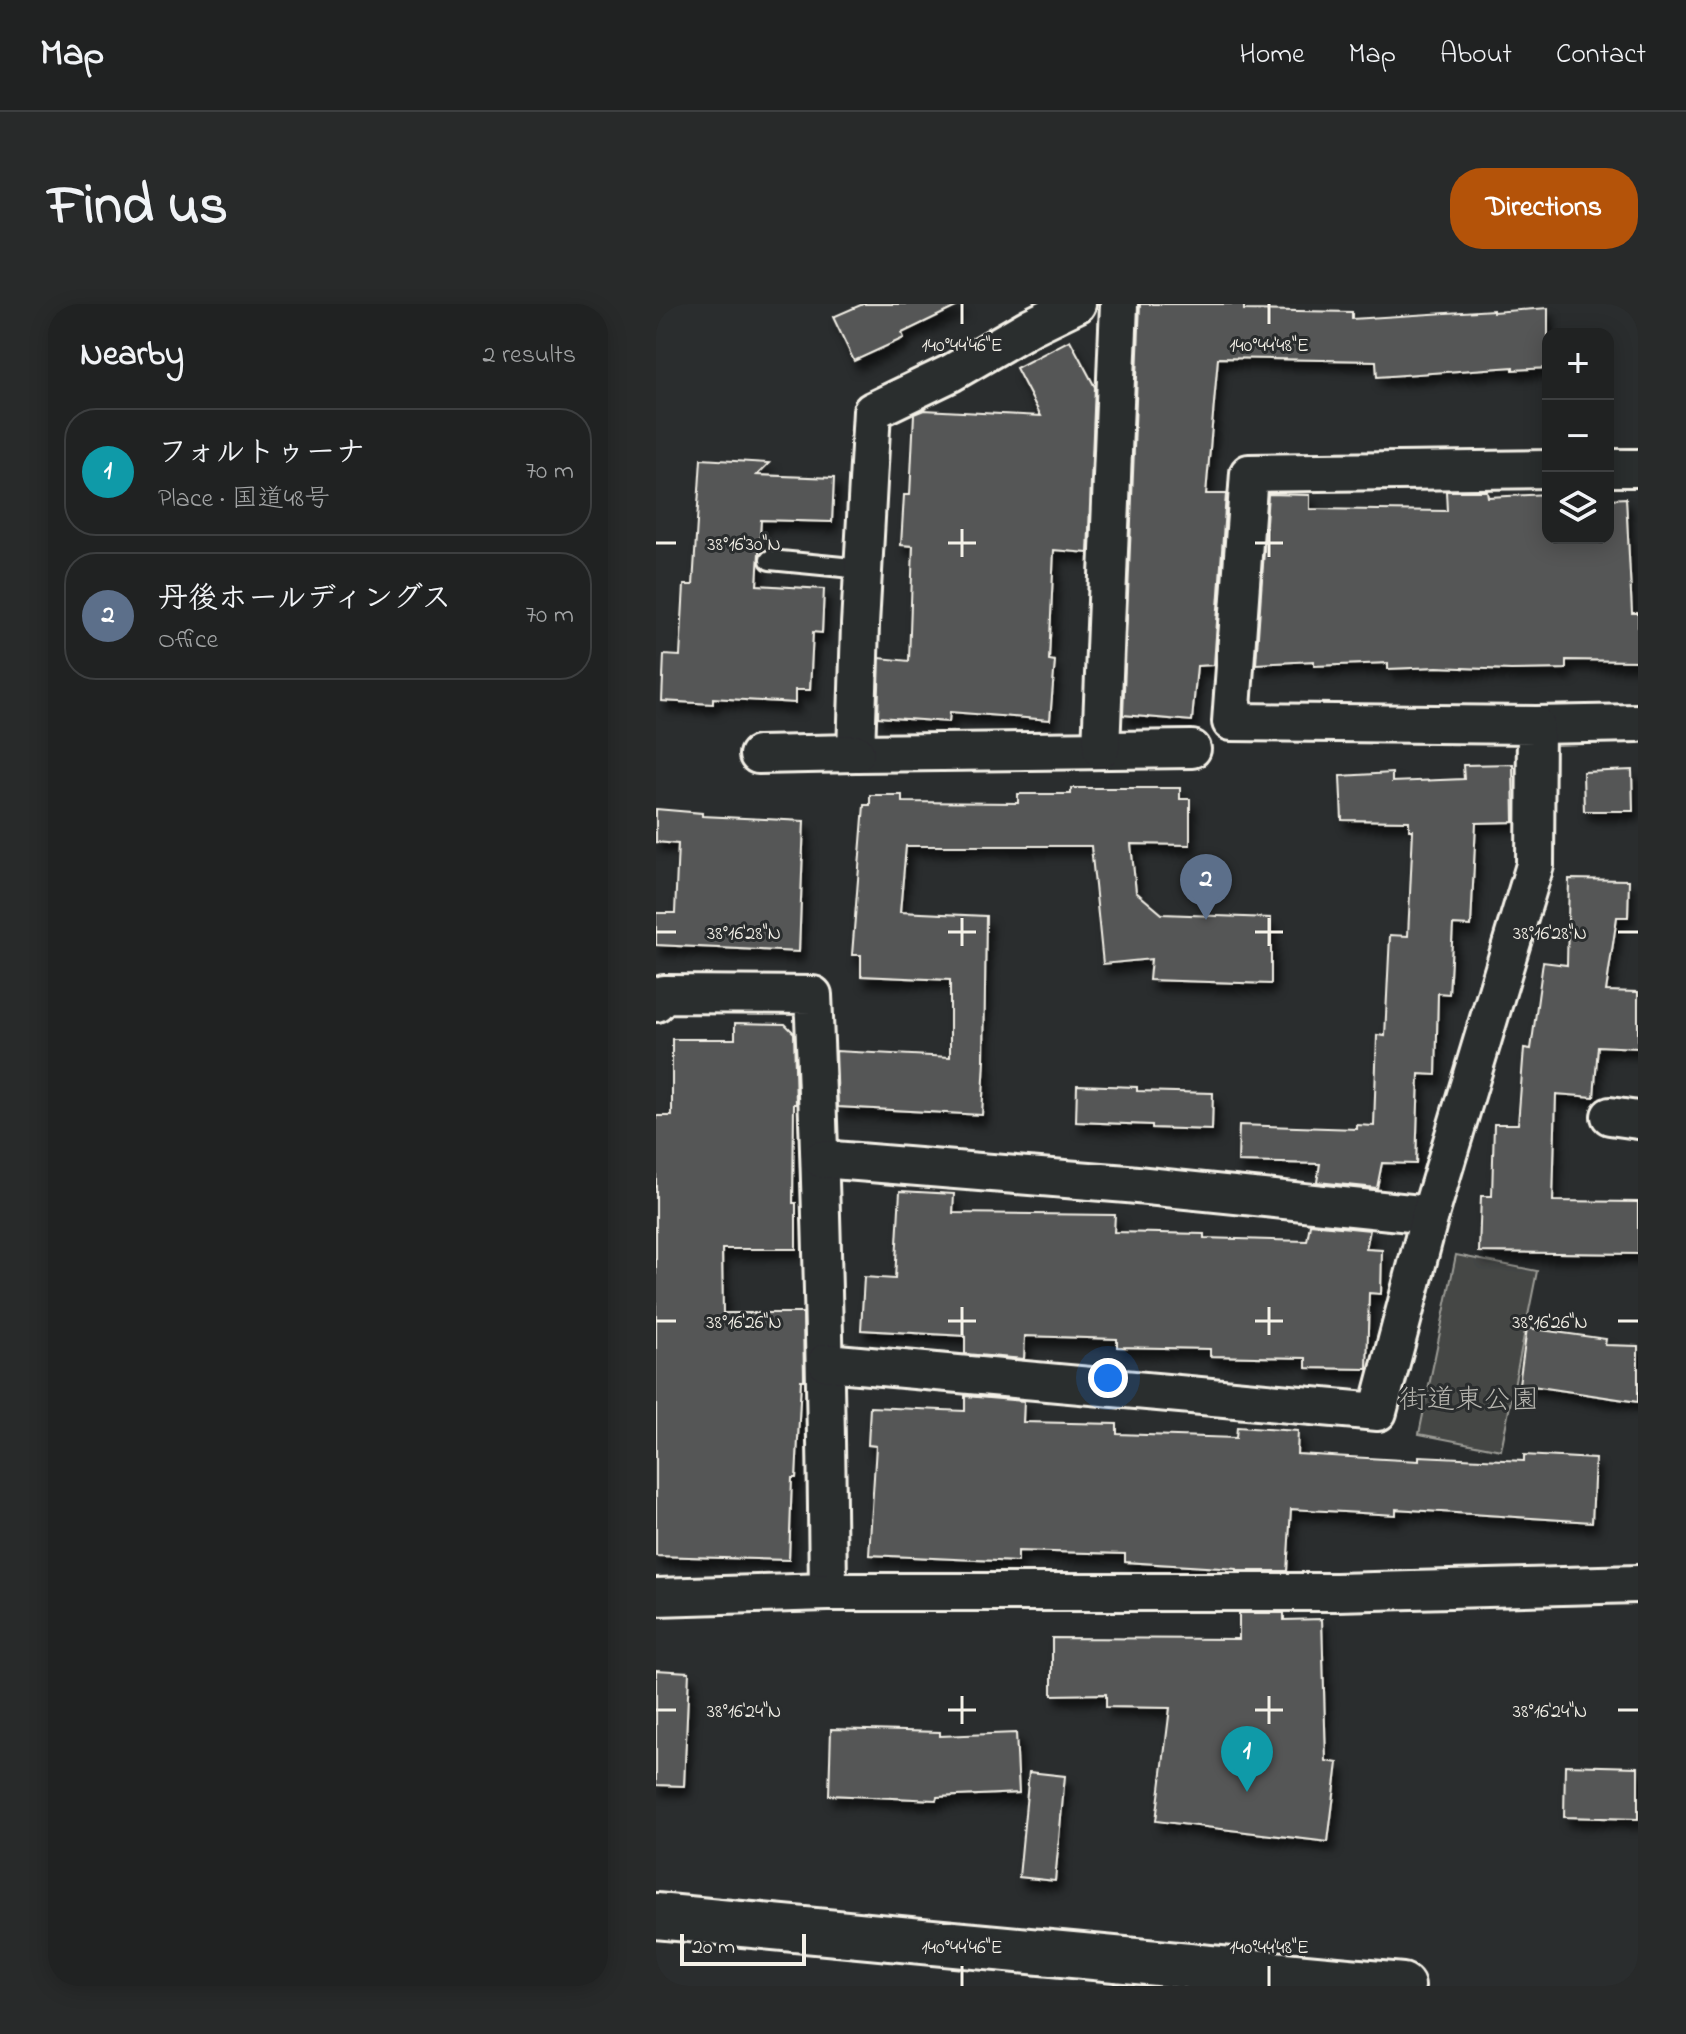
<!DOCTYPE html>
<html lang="en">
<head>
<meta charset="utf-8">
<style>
  :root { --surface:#202222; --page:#282a2a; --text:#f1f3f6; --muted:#a2a4a5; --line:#3d3f40; --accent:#b45309 }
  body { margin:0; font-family:"Indie Flower","Klee One",sans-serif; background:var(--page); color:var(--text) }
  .controls { position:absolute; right:24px; top:24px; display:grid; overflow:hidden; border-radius:16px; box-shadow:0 4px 20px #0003 }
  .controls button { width:72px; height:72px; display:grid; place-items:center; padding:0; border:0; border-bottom:2px solid var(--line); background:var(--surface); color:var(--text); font:40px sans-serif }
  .scale { position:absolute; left:24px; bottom:20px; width:126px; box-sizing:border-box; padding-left:8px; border:4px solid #f4f1e8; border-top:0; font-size:22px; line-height:28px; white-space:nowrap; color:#f4f1e8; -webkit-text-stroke:6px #2a2d2e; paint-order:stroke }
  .you { position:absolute; left:452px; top:1074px; width:28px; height:28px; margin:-20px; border:6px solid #fff; border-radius:50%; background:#1a73e8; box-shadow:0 0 0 12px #1a73e833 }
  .badge { display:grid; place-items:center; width:52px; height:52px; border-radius:50%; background:var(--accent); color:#fff; font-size:26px; font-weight:700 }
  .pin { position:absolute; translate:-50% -66px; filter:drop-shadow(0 2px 4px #0008) }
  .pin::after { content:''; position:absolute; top:42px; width:28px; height:24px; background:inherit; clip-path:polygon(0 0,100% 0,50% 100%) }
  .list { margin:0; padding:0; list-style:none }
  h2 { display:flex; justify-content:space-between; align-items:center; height:104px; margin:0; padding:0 32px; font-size:34px }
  h2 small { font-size:26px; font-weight:400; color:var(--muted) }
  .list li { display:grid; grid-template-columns:52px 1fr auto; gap:24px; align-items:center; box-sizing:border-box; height:128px; margin:0 16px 16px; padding:0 16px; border:2px solid var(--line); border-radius:32px }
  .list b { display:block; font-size:30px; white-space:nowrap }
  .list p { margin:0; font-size:26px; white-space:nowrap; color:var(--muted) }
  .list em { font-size:26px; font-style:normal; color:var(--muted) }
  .icon { flex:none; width:44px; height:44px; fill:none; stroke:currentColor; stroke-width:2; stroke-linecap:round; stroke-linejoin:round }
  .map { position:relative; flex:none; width:982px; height:1682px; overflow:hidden; border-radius:32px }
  header { display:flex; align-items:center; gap:48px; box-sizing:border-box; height:112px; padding:0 40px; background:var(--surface); border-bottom:2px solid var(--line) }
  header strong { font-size:38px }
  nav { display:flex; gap:44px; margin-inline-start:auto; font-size:28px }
  .intro { display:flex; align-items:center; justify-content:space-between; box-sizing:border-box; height:192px; padding:0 48px }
  h1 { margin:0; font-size:56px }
  .button { padding:20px 36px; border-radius:32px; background:var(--accent); color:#fff; font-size:28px; font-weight:700 }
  main { display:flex; gap:48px; padding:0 48px }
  aside { flex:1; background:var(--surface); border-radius:32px; box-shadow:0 4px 20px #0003 }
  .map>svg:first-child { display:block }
  .green { fill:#444645; stroke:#9c9c96; stroke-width:2 }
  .building { fill:#555756; stroke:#f4f1e8; stroke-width:2; filter:url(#shadow) }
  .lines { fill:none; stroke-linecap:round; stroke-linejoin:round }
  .lane-casing { stroke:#f4f1e8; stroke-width:24 }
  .street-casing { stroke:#f4f1e8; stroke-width:42 }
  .highway-casing { stroke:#f4f1e8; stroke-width:50 }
  .lane { stroke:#2a2d2e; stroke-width:18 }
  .street { stroke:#2a2d2e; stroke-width:36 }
  .highway { stroke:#2a2d2e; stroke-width:44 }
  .ticks { fill:none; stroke:#f4f1e8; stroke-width:3 }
  .labels { text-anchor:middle; stroke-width:6; stroke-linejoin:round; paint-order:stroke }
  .park-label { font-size:28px; fill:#b6b5af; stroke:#2a2d2e }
  .ticks-label { font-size:20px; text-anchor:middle; fill:#f4f1e8; stroke:#2a2d2e; stroke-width:6; stroke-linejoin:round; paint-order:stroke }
</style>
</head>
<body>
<header>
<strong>Map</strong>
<nav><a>Home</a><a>Map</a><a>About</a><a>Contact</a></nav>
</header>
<div class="intro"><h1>Find us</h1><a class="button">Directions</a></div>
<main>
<aside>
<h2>Nearby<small>2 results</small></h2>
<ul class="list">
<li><span class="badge" style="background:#0f9aa8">1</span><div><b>フォルトゥーナ</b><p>Place · 国道48号</p></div><em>70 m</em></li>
<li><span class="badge" style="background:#5c6f8a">2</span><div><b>丹後ホールディングス</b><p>Office</p></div><em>70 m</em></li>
</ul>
</aside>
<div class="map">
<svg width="982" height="1682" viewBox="0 0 982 1682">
  <defs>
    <filter id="shadow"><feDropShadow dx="5" dy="9" stdDeviation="4" flood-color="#0009"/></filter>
  </defs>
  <rect width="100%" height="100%" fill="#2a2d2e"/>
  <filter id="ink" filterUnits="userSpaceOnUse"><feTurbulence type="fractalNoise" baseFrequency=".0125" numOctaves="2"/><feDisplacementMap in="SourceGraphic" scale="16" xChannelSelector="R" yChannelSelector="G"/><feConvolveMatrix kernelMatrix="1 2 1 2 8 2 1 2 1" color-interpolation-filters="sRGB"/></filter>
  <g filter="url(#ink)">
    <path class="green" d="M800 951 881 967 845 1146 763 1130Z"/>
    <g class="building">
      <path d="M207 0H306L246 29 248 34 198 57 177 13Z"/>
      <path d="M484 0H588V6L696 8V15L837 6V8L892 4V64L857 66V63L721 73 720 57 562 54 550 190H570L558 361 541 362 536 417 467 411Z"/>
      <path d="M414 36 439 83 432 249 398 246 393 356 399 357 394 416 294 408 293 418 222 413 224 354 253 357 257 242 245 241 248 191H254L258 110 268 106 385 112 360 64Z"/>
      <path d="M45 155 113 159 101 171 178 174 176 218 105 216 101 281 168 285 166 329 157 328 154 386H139V399L57 394V400L6 397 8 351 24 352 28 281H37Z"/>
      <path d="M790 187H831L832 193 892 190V234H952V195L970 194 976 309H982V357L910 356V365L855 366 781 363 732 365V359L658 362V357L600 360 612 190 654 191V205L791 207Z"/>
      <path d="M857 460 858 518 820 519 815 622 797 621 793 690 782 689 780 771 763 770 760 860 726 859 721 884 661 878 664 860 582 858 583 821 701 825V821L718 822 721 731 729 732 734 631 752 632 757 526H753V517L686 516 684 472 736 469V478L808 475 807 461Z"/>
      <path d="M976 466 977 507H928L927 468Z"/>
      <path d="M415 484H524V495H534V541L475 540 480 588 506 610 615 614V680L493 676 495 655 447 660 435 542H250L244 608 330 612 328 756H329L326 811 182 803 180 747 294 753V676L205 672V651H196L208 501H214V491H246V498L362 499V490H415Z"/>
      <path d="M0 505 46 509V512L148 517 143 648 0 641V609H19L22 540 0 538Z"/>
      <path d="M913 575 973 576 972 613H961L950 687 982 688V744L942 742 938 793 900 790 897 897 982 898V950L823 948 825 892H836L838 820H862L868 744 875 745 887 658 911 661Z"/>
      <path d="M79 719 129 720 138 729 140 800H138L137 899H140V945H66L67 1009H147L148 1076H145L140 1174H136L133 1256 0 1252V812H16V735H79Z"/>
      <path d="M421 781 481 783V787L557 789 556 826 496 824V821L420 818Z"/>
      <path d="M244 887 298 890 297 909 459 911 458 928 548 930V934L651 937 654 920 714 926 710 945 726 946 725 990 713 989 711 1065 650 1064V1054L554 1052V1045L461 1043V1035L369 1032 368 1055 309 1050V1032L205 1026 208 973 239 975Z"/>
      <path d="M871 1024 950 1035 949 1041 982 1042V1098L863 1080Z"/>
      <path d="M309 1092 368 1097 367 1118 461 1120V1130L580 1134 581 1123 642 1127 641 1150 763 1157V1152L868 1157V1151L939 1155 936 1218 740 1205V1211L635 1205 631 1267H582L581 1265 469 1258V1250L362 1247V1258L213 1251 220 1142 212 1141 214 1103 309 1107Z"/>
      <path d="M583 1309H628V1316L666 1315 670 1457 682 1459 672 1538 500 1517 514 1404 450 1403V1390L396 1391V1334L583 1335Z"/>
      <path d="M0 1366 33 1368 28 1482 0 1481Z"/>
      <path d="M175 1425 284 1428V1432L360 1429 363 1489 281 1493 280 1496 173 1491Z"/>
      <path d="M909 1461 982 1463V1515L908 1513Z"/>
      <path d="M373 1468 409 1472 399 1577 363 1573Z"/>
    </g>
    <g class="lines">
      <defs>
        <path id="lane" d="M114 256 207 265"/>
        <g id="street">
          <path d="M421 0 376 22 295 69 216 107 204 321 200 449 536 445"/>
          <path d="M952 164H982"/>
          <path d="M880 421 982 419"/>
          <path d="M445 445 463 0"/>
          <path d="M102 451 200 449"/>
          <path d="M0 699 8 690 157 691C166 890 170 1089 172 1288"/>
          <path d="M954 812 982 816"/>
          <path d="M165 855 471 880 774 911"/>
          <path d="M170 1058 722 1108 774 911 879 561 880 421 575 418 593 169 892 165"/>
          <path d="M0 1293 172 1288H680L982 1280"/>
        </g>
        <path id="highway" d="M0 1612 746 1682"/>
      </defs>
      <use href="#lane" class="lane-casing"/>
      <use href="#street" class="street-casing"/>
      <use href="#highway" class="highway-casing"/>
      <use href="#lane" class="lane"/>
      <use href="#street" class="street"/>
      <use href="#highway" class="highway"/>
    </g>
  </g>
  <path class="ticks" d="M306 0V20M613 0V20M306 225V253M613 225V253M0 239H20M292 239H320M599 239H627M306 614V642M613 614V642M0 628H20M292 628H320M599 628H627M962 628H982M306 1003V1031M613 1003V1031M0 1017H20M292 1017H320M599 1017H627M962 1017H982M306 1392V1420M613 1392V1420M0 1406H20M292 1406H320M599 1406H627M962 1406H982M306 1662V1682M613 1662V1682"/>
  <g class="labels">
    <g class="park-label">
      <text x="813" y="1104">街道東公園</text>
    </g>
  </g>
  <g class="ticks-label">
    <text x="306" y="47">140°44'46"E</text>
    <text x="613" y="47">140°44'48"E</text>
    <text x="88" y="246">38°16'30"N</text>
    <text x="88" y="635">38°16'28"N</text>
    <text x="894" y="635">38°16'28"N</text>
    <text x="88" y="1024">38°16'26"N</text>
    <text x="894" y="1024">38°16'26"N</text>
    <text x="88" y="1413">38°16'24"N</text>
    <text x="894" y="1413">38°16'24"N</text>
    <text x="306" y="1649">140°44'46"E</text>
    <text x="613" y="1649">140°44'48"E</text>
  </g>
</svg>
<div class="controls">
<button>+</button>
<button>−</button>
<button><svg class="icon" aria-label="layers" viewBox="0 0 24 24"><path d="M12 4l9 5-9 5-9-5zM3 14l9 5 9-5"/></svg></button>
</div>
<div class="scale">20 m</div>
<div class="you"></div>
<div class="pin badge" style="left:591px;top:1488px;background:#0f9aa8">1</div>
<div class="pin badge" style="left:550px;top:616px;background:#5c6f8a">2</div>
</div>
</main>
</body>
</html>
